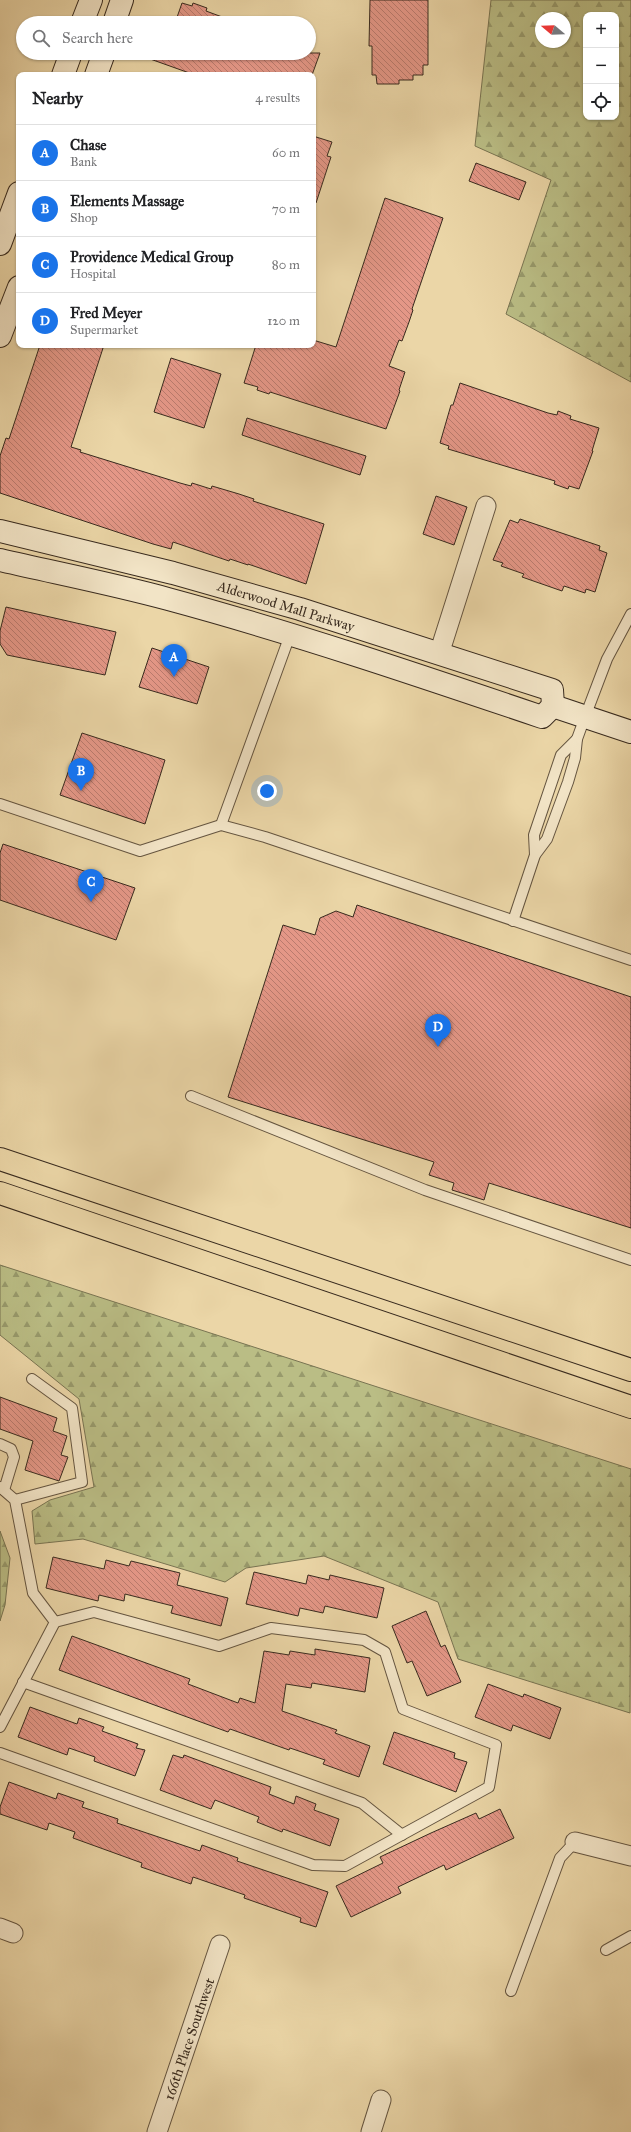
<!DOCTYPE html>
<html lang="en">
<head>
<meta charset="utf-8">
<style>
  :root { --surface:#fff; --page:#f6f6f6; --text:#202124; --muted:#757577; --line:#e0e0e0; --accent:#1a73e8 }
  body { margin:0; font-family:"IM FELL Great Primer",serif; background:var(--page); color:var(--text) }
  .controls { position:absolute; right:12px; top:12px; display:grid; overflow:hidden; border-radius:8px; box-shadow:0 1px 3px #0004 }
  .controls button { width:36px; height:36px; display:grid; place-items:center; padding:0; border:0; border-bottom:1px solid var(--line); background:var(--surface); color:var(--text); font:20px sans-serif }
  .compass { position:absolute; left:535px; top:12px; width:36px; height:36px; border-radius:50%; background:var(--surface); box-shadow:0 1px 3px #0004; rotate:289deg }
  .you { position:absolute; left:267px; top:791px; width:14px; height:14px; margin:-10px; border:3px solid #fff; border-radius:50%; background:#1a73e8; box-shadow:0 0 0 6px #1a73e833 }
  .badge { display:grid; place-items:center; width:26px; height:26px; border-radius:50%; background:var(--accent); color:#fff; font-size:13px; font-weight:700 }
  .pin { position:absolute; translate:-50% -33px; filter:drop-shadow(0 1px 2px #0008) }
  .pin::after { content:''; position:absolute; top:21px; width:14px; height:12px; background:inherit; clip-path:polygon(0 0,100% 0,50% 100%) }
  .list { margin:0; padding:0; list-style:none }
  h2 { display:flex; justify-content:space-between; align-items:center; height:52px; margin:0; padding:0 16px; font-size:17px }
  h2 small { font-size:13px; font-weight:400; color:var(--muted) }
  .list li { display:grid; grid-template-columns:26px 1fr auto; gap:12px; align-items:center; box-sizing:border-box; height:56px; padding:0 16px; border-top:1px solid var(--line) }
  .list b { display:block; font-size:15px; white-space:nowrap }
  .list p { margin:0; font-size:13px; white-space:nowrap; color:var(--muted) }
  .list em { font-size:13px; font-style:normal; color:var(--muted) }
  .icon { flex:none; width:22px; height:22px; fill:none; stroke:currentColor; stroke-width:2; stroke-linecap:round; stroke-linejoin:round }
  .map { position:relative; flex:none; width:631px; height:2132px; overflow:hidden }
  .search { position:absolute; background:var(--surface); box-shadow:0 1px 3px #0004; left:16px; top:16px; width:300px; height:44px; display:flex; align-items:center; gap:10px; box-sizing:border-box; padding:0 14px; border-radius:22px; color:var(--muted); font-size:15px }
  .panel { position:absolute; background:var(--surface); box-shadow:0 1px 3px #0004; left:16px; top:72px; width:300px; height:276px; border-radius:8px }
  .map>svg:first-child { display:block }
  .forest { fill:url(#forest-firs); stroke:#797452; fill-rule:evenodd }
  .building { fill:url(#building-back-hatch); stroke:#382a1e }
  .lines { fill:none; stroke-linecap:round; stroke-linejoin:round }
  .service-casing { stroke:#655540; stroke-width:12 }
  .minor-casing { stroke:#655540; stroke-width:21 }
  .secondary-casing { stroke:#382a1e; stroke-width:24 }
  .motorway-casing { stroke:#382a1e; stroke-width:24 }
  .service { stroke:#f2e4c6; stroke-width:10 }
  .minor { stroke:#f2e4c6; stroke-width:19 }
  .secondary { stroke:#f2e4c6; stroke-width:22 }
  .motorway { stroke:#ebd6a7; stroke-width:22 }
  .labels { text-anchor:middle; stroke-width:4; stroke-linejoin:round; paint-order:stroke }
  .street-label { font-size:14px; fill:#382a1e; stroke:#f2e4c6 }
</style>
</head>
<body>
<div class="map">
<svg width="631" height="2132" viewBox="0 0 631 2132">
  <defs>
    <pattern id="forest-firs" width="22" height="20" patternUnits="userSpaceOnUse"><rect width="22" height="20" fill="#babd85"/><path d="M5 1l3.5 6h-7zM16 11l3.5 6h-7z" fill="#989a6c"/></pattern>
    <pattern id="building-back-hatch" width="6" height="6" patternUnits="userSpaceOnUse"><rect width="6" height="6" fill="#e49787"/><path d="M-1 5l2 2M0 0l6 6M5-1l2 2" fill="none" stroke="#ba7b6e"/></pattern>
  </defs>
  <rect width="100%" height="100%" fill="#ebd6a7"/>
  <filter id="stains"><feTurbulence type="fractalNoise" baseFrequency=".005" numOctaves="4"/><feColorMatrix values="0 0 0 0 .2 0 0 0 0 .09 0 0 0 0 .02 0 0 0 .5 -.17"/></filter>
  <radialGradient id="worn" r=".72"><stop offset=".6" stop-color="#630" stop-opacity="0"/><stop offset="1" stop-color="#630" stop-opacity=".3"/></radialGradient>
  <g class="forest">
    <path d="M491 0H631V382L506 314 551 180 475 146ZM586 15H616V117H586ZM541 18H565V42H541Z"/>
    <path d="M0 1265 631 1469 630 1713 458 1659 438 1602 324 1556 246 1568 225 1582 83 1539 35 1544 32 1511 50 1500 94 1487 79 1399 0 1335Z"/>
    <path d="M0 1531 10 1558 5 1605 0 1621Z"/>
  </g>
  <g class="building">
    <path d="M370 0H428V65H423V75H413V80H399V84H377L376 75H372V46H369Z"/>
    <path d="M182 3 192 6 193 3 207 8 206 11 233 21 232 23H175Z"/>
    <path d="M139 53H320L312 75H195L139 55Z"/>
    <path d="M313 136 332 142 327 156 331 157 316 203H313Z"/>
    <path d="M476 163 526 182 519 200 469 181Z"/>
    <path d="M385 198 443 218 412 309 413 310 409 322 402 341 399 340 389 366 405 372 399 390 400 391 386 429 270 392 269 394 257 390 258 387 244 383 256 345H313V340L336 347Z"/>
    <path d="M40 345H104L71 447 81 450 80 452 180 483 191 486 192 483 211 489 212 486 239 494 254 499 253 501 324 524 306 584 248 564V565L230 559 229 561 173 542 171 549 153 544 0 493V456L6 438 9 439Z"/>
    <path d="M171 358 221 374 204 428 154 412Z"/>
    <path d="M460 383 548 413 557 415 558 411 571 416 570 419 599 428 592 451H593L579 489 569 486 568 489 554 484 555 481 448 449 449 446 440 443 451 405H453Z"/>
    <path d="M247 418 366 456 360 475 242 435Z"/>
    <path d="M436 496 467 507 454 545 423 534Z"/>
    <path d="M520 519 600 546 599 550 607 553 595 592 586 589 585 593 564 586 562 591 522 577 524 574 501 566 503 563 493 560 510 520 518 523Z"/>
    <path d="M6 607 116 632 105 675 7 655 0 644V631Z"/>
    <path d="M152 648 209 667 197 704 139 687Z"/>
    <path d="M82 733 165 760 145 824 60 795Z"/>
    <path d="M3 844 135 888 116 940 0 900V853Z"/>
    <path d="M357 905 631 997V1228L489 1183 484 1200 452 1190 454 1183 429 1175 434 1162 228 1097 283 925 315 935 320 918 336 911 353 917Z"/>
    <path d="M0 1397 57 1418 53 1431 67 1436 61 1455 68 1457 59 1481 25 1470 33 1441 0 1429Z"/>
    <path d="M53 1557 104 1569 106 1560 129 1566 131 1561 180 1573 177 1585 228 1598 221 1626 171 1613 173 1606 125 1594 124 1601 99 1595 98 1601 46 1588Z"/>
    <path d="M254 1572 306 1584 308 1575 329 1580 330 1575 384 1588 377 1618 325 1606 323 1613 300 1608 298 1616 246 1604Z"/>
    <path d="M426 1611 441 1647 445 1645 461 1682 427 1696 412 1661 407 1663 392 1626Z"/>
    <path d="M72 1636 190 1679 188 1684 238 1703 240 1698 255 1703 264 1651 289 1655 290 1651 315 1655V1649L370 1658 365 1692 312 1683 311 1688 286 1684 282 1711 337 1730 335 1733 370 1746 359 1777 323 1764 325 1760 290 1748 289 1750 230 1729 228 1732 59 1670Z"/>
    <path d="M488 1684 523 1697 524 1694 561 1708 550 1739 513 1725 511 1731 475 1717Z"/>
    <path d="M30 1707 77 1724 79 1718 104 1727 102 1731 138 1744 136 1748 145 1750 135 1776 94 1761 95 1757 69 1748 67 1755 18 1737Z"/>
    <path d="M394 1732 455 1753 454 1758 467 1762 456 1792 383 1764Z"/>
    <path d="M173 1755 183 1758 184 1755 271 1787 269 1794 294 1804 296 1796 316 1804 314 1810 339 1819 330 1846 283 1829 282 1832 257 1822 259 1817 215 1800 211 1809 160 1790Z"/>
    <path d="M9 1782 56 1799 58 1793 84 1802 82 1807 118 1819 117 1823 200 1851 202 1845 238 1858 237 1861 328 1892 316 1927 300 1922 301 1918 244 1898 245 1895 193 1877 191 1884 141 1867 142 1863 73 1838 75 1832 49 1823 47 1830 0 1814V1807Z"/>
    <path d="M500 1809 514 1838 446 1870 444 1865 398 1887 401 1893 351 1917 336 1886 383 1863 380 1857 431 1833 476 1813 479 1819Z"/>
  </g>
  <g class="lines">
    <defs>
      <g id="service">
        <path d="M0 804 140 851 221 825 265 837 631 960"/>
        <path d="M221 825 290 635"/>
        <path d="M535 855 534 835 561 755 577 739"/>
        <path d="M513 921 535 855 547 839 568 782 575 758 577 739 585 717 607 659 631 614"/>
        <path d="M191 1096 425 1190 631 1260"/>
        <path d="M0 1444 11 1449 14 1457 4 1490"/>
        <path d="M0 1487 15 1500 33 1593 55 1622 0 1727"/>
        <path d="M15 1500 82 1482 72 1408 32 1379"/>
        <path d="M23 1682 362 1803 402 1835"/>
        <path d="M0 1753 313 1865 345 1866 489 1787 496 1745 403 1709 385 1652 364 1640 271 1628 219 1646 94 1612 55 1622"/>
        <path d="M606 1950 631 1936"/>
        <path d="M511 1991 560 1858 575 1842"/>
      </g>
      <g id="minor">
        <path d="M439 654 486 506"/>
        <path d="M575 1842 631 1856"/>
        <path d="M0 1928 13 1933"/>
        <path d="M157 2132 220 1945"/>
        <path d="M371 2132 381 2100"/>
      </g>
      <g id="secondary">
        <path d="M82 23 91 0"/>
        <path d="M114 23 122 0"/>
        <path d="M63 75 71 53"/>
        <path d="M96 75 104 53"/>
        <path d="M0 244 19 193"/>
        <path d="M0 336 19 287"/>
        <path d="M0 531 173 573 300 609 552 690 553 706"/>
        <path d="M0 560C56 573 113 584 168 599 294 633 418 675 542 717L553 706"/>
        <path d="M553 706 631 732"/>
      </g>
      <g id="motorway">
        <path d="M0 1159 631 1370"/>
        <path d="M0 1193 631 1407"/>
      </g>
    </defs>
    <use href="#service" class="service-casing"/>
    <use href="#minor" class="minor-casing"/>
    <use href="#secondary" class="secondary-casing"/>
    <use href="#motorway" class="motorway-casing"/>
    <use href="#service" class="service"/>
    <use href="#minor" class="minor"/>
    <use href="#secondary" class="secondary"/>
    <use href="#motorway" class="motorway"/>
  </g>
  <g class="labels">
    <g class="street-label">
      <text transform="translate(286 606) rotate(17)" y="5">Alderwood Mall Parkway</text>
      <text transform="translate(189 2039) rotate(-71)" y="5">166th Place Southwest</text>
    </g>
  </g>
  <rect width="100%" height="100%" filter="url(#stains)"/>
  <rect width="100%" height="100%" fill="url(#worn)"/>
</svg>
<div class="controls">
<button>+</button>
<button>−</button>
<button><svg class="icon" aria-label="locate" viewBox="0 0 24 24"><circle cx="12" cy="12" r="6"/><path d="M12 2v4M12 18v4M2 12h4M18 12h4"/></svg></button>
</div>
<svg class="compass" viewBox="-18 -18 36 36"><path d="M0-13l5 13h-10z" fill="#e53935"/><path d="M0 13l5-13h-10z" fill="#757577"/></svg>
<div class="you"></div>
<div class="pin badge" style="left:174px;top:677px">A</div>
<div class="pin badge" style="left:81px;top:791px">B</div>
<div class="pin badge" style="left:91px;top:902px">C</div>
<div class="pin badge" style="left:438px;top:1047px">D</div>
<div class="search"><svg class="icon" aria-label="search" viewBox="0 0 24 24"><circle cx="10" cy="10" r="6"/><path d="M15 15l6 6"/></svg>Search here</div>
<section class="panel">
<h2>Nearby<small>4 results</small></h2>
<ul class="list">
<li><span class="badge">A</span><div><b>Chase</b><p>Bank</p></div><em>60 m</em></li>
<li><span class="badge">B</span><div><b>Elements Massage</b><p>Shop</p></div><em>70 m</em></li>
<li><span class="badge">C</span><div><b>Providence Medical Group</b><p>Hospital</p></div><em>80 m</em></li>
<li><span class="badge">D</span><div><b>Fred Meyer</b><p>Supermarket</p></div><em>120 m</em></li>
</ul>
</section>
</div>
</body>
</html>
